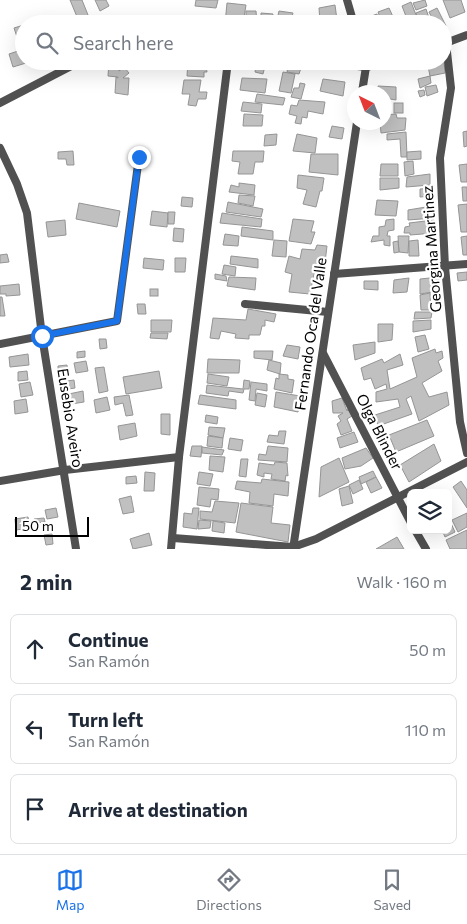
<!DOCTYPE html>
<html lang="en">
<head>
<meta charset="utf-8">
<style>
  :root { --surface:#fff; --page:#f6f6f7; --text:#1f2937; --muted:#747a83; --line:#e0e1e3; --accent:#1a73e8 }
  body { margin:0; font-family:Commissioner,sans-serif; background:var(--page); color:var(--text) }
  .controls { position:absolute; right:15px; bottom:15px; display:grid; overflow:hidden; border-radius:8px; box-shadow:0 5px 20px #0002 }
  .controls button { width:45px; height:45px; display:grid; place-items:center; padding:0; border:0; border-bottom:1px solid var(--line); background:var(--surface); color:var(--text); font:25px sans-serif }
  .compass { position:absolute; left:347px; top:85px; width:45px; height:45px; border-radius:50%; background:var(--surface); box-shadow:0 5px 20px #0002; rotate:318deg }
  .scale { position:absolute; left:15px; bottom:12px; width:74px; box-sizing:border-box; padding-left:5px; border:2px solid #000; border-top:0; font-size:14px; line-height:18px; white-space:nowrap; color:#000; -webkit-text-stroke:4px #fff; paint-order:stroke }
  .stop { position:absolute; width:15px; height:15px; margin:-11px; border:4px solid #1a73e8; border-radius:50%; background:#fff }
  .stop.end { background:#1a73e8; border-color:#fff; box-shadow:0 1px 5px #0008 }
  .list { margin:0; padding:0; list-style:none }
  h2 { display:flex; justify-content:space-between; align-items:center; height:65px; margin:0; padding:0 20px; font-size:21px }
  h2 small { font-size:16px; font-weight:400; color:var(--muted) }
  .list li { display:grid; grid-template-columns:32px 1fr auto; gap:15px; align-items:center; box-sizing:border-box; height:70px; margin:0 10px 10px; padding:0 10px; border:1px solid var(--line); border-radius:8px }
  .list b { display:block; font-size:19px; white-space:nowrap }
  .list p { margin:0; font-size:16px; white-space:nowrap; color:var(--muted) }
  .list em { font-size:16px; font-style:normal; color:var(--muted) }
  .icon { flex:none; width:28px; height:28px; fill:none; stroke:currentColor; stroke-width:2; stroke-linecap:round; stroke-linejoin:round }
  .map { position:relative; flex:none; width:467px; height:549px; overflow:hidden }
  .search { position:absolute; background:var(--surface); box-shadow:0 5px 20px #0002; left:15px; right:15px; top:15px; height:55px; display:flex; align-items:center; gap:12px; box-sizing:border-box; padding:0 18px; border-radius:28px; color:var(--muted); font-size:19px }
  .sheet { height:305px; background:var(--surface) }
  nav { display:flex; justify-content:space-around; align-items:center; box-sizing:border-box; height:70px; border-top:1px solid var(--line); background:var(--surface); font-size:14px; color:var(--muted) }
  nav a { display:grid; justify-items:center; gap:2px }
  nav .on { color:var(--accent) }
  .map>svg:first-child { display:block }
  .building { fill:#c0c0c0; stroke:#959595 }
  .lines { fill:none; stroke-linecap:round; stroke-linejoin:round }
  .minor { stroke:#515151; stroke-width:8 }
  .route { stroke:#1a73e8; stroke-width:6 }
  .labels { text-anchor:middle; stroke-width:4.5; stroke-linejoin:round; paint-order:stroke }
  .street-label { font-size:15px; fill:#000; stroke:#fff }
</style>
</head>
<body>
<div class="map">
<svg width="467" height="549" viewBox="0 0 467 549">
  <rect width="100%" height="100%" fill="#fff"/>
  <g class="building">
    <path d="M70 0H82L90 20 80 24Z"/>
    <path d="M95 0H106L109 6 100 11Z"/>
    <path d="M196 0H218L216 8 195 6Z"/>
    <path d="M425 0 427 6 416 10 413 3Z"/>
    <path d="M443 0H461L465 12 450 18Z"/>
    <path d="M411 2 418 20 409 24 402 6Z"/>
    <path d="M227 3 246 5 243 24H225Z"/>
    <path d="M335 5 337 20H331L330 23 320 22 319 8Z"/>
    <path d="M389 8 394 19 382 23 378 12Z"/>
    <path d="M437 8 446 26 443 27V24H435L429 12Z"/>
    <path d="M426 9 431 24H420L416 13Z"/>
    <path d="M246 11H256L257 24H246Z"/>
    <path d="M279 11 293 13 290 24H276Z"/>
    <path d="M261 13 273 14 271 24H261Z"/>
    <path d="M377 14 380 24H362L361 20Z"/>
    <path d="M46 17 49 24H34L33 22Z"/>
    <path d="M192 17 214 18V24H192Z"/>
    <path d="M24 25V42L19 43 14 28Z"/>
    <path d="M21 50 26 63 13 67 9 54Z"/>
    <path d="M188 61H205L207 72H204V77L187 76Z"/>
    <path d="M444 61 445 73 430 76 428 66Z"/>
    <path d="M109 62 120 63 119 71 124 67 129 73 123 78H129L128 95 115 93 116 77 118 78V77L108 76Z"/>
    <path d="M257 62H266L263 74 255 72Z"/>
    <path d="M288 66 301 68 299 74 287 72Z"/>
    <path d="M283 72 295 74 291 93 279 91Z"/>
    <path d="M430 76 431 83 420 88 418 79Z"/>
    <path d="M242 78 267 79 265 93 240 90Z"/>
    <path d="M323 79 345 82 343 96 320 91Z"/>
    <path d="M184 80H201L199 92H207L206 99H198L196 106 188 105 190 94H182Z"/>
    <path d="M300 83 305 84 301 99 291 97 294 88H299Z"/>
    <path d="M436 85 438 92 427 96 425 87Z"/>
    <path d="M378 86 396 87V100L384 98V92H377Z"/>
    <path d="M424 90 425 95 420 97 418 91Z"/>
    <path d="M257 94 285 98 283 105 255 102Z"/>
    <path d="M299 100 325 102 323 114 308 111 307 118 302 117 301 124 295 123 297 116 289 114 291 105 297 106Z"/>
    <path d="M243 102 262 104 261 113 241 111Z"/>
    <rect x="394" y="103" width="9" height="10"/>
    <path d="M244 114 263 115 262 126H243Z"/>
    <path d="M396 114 397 118H406L405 130 381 133 380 122H384V115Z"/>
    <path d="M332 126 344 128 342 139 329 137Z"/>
    <path d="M467 131V146L464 147 463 132Z"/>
    <path d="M406 132 407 157H401L400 139 387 140V134Z"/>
    <path d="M277 134 276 145 264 146 265 135Z"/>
    <path d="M297 134 317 138 315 153 293 151Z"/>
    <path d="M73 151 74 165H67L66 159H58V152Z"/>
    <path d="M233 151H264L263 162H255L253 174H238L240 162 232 161Z"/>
    <path d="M421 151V159L407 160V152Z"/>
    <path d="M311 154H338V175L309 172Z"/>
    <path d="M413 161 414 174 405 176 404 162Z"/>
    <path d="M381 164H398V176H380Z"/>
    <path d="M467 164V182H461L459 165Z"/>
    <path d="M430 174V185L406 187 407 177Z"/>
    <path d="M298 175 324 178 322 191H320L316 207 303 204 307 190 297 188Z"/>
    <path d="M380 178H399V188L380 190Z"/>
    <path d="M239 183 255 185 254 195 229 192 231 185 239 187Z"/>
    <path d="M462 187H467V201H463Z"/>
    <path d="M433 188V196L420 197V189Z"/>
    <path d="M239 195 255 196 253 206 238 203Z"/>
    <path d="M182 197 193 198 192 207 181 206Z"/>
    <path d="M377 200 398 201 396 216 375 215Z"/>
    <path d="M228 202 263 209 261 217 226 212Z"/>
    <path d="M79 203 120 211 117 227 76 219Z"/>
    <path d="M467 204V232H461L458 205Z"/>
    <path d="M432 206 434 218 408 220V210Z"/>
    <path d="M152 211 168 213 167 227 150 225Z"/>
    <path d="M168 212H175L174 224H168Z"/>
    <path d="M222 213 262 219 261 227 220 223Z"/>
    <path d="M293 219 314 221 311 232H315L311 244 289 241Z"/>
    <path d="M394 219V230L388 231 387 236H390V246L384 245V240L371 242 373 236H379V227L385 226 386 220Z"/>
    <path d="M65 220 66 235 48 237 46 222Z"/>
    <path d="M434 220 435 233 410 235V233H404L405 227 410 226 409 223Z"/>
    <path d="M242 227 273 231V240L241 236Z"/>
    <path d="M174 228 184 229 183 242 173 241Z"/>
    <path d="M225 234 239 236 238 246 223 245Z"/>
    <path d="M398 236H409L408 253 399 252Z"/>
    <path d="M467 236V255H463L461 237Z"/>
    <path d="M274 240 287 241 286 257 272 256Z"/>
    <path d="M418 240 419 256H409V241Z"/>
    <path d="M398 241 399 252 394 253 393 242Z"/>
    <path d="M317 245 327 246 324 271 315 269 310 294 289 292 292 274 285 272 289 256 300 259 302 249 315 250Z"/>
    <path d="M7 254 9 262 0 263V255Z"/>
    <path d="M231 256 258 259V268L230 264Z"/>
    <path d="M144 258 164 260 163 270 143 268Z"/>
    <path d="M175 258H186L185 272H175Z"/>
    <path d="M224 265 236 267 235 276 222 274Z"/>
    <path d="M467 272V280L458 281 457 273Z"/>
    <path d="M215 274 226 276 227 281 215 279Z"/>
    <path d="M229 277 256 278 255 290 227 286Z"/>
    <path d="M439 277V291L420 294V279Z"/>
    <path d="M409 278 407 292 393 293 394 280Z"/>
    <path d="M364 281H378V290L364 289Z"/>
    <path d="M19 284 20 295 6 296V294H0V286Z"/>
    <rect x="150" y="289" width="8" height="7"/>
    <path d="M430 293 431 310H421L420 295Z"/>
    <path d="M0 297H2L5 316H0Z"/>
    <path d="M137 304H145L146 314H138Z"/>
    <path d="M248 309 276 314 274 322 265 320V326H262L260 335H249V339L235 338 236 334 221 331 219 339 210 338 213 318 246 320Z"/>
    <path d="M415 312H432L431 318 414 319Z"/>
    <path d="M151 320H172L171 332H151Z"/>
    <path d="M431 320V329L413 332V321Z"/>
    <path d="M378 324H393L392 340 378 342Z"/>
    <path d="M151 333H168L167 339 150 338Z"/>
    <path d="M425 335 429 349 418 352 415 337Z"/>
    <path d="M99 339H106L107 348 100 349Z"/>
    <path d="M375 342V353L355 360 353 345Z"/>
    <path d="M287 345 300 347 298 359 283 356Z"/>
    <path d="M435 349 436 353 442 351 443 358 438 361 442 371 422 383 429 397 447 392 449 405 419 421 411 396 406 399 412 414 378 426 375 415 400 407 398 399 376 402V392L387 389 386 384 375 389 371 378 364 380 361 368 382 359 384 363 400 354 403 365 387 370 390 389 417 377 412 358Z"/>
    <path d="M85 351V357L77 358V352Z"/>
    <path d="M254 351H273L272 360 254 358Z"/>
    <path d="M28 354 29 365 10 367 9 357Z"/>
    <path d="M208 359 240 360 239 373H207Z"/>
    <path d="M269 360 281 363 280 374 267 370Z"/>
    <path d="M86 361 88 371 76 373 74 363Z"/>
    <path d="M67 365 69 377 58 379V366Z"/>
    <path d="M104 367 108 391 99 393 95 368Z"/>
    <path d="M27 371 28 380 18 381V372Z"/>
    <path d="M159 371 162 388 126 394 123 377Z"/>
    <path d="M208 374 229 377 227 386 207 383Z"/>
    <path d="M279 374 288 375V379L294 380 292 393 274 389 276 378 279 379Z"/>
    <path d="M74 380 75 388 62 390 60 382Z"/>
    <path d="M244 380 250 381 249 389H244L243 393 229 391 228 396 206 393 207 385 243 389Z"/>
    <path d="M30 382 33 395 21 397 19 384Z"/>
    <path d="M251 382 267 384V391L256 389 255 401 249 400Z"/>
    <path d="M83 391 84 402 65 405 64 395Z"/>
    <path d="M276 392 300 396 298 412 274 407Z"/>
    <path d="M257 393 267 395 265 407 255 405Z"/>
    <path d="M129 395 133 415 126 416 123 403 115 405 114 397Z"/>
    <path d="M200 395 236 400V409L198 404Z"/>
    <path d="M107 397 110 410 96 413 94 400Z"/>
    <path d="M342 398 347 411 348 409 352 416 347 419 352 431 341 435 337 424 341 421 338 416 343 413H333L332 401Z"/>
    <path d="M26 399 28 412 15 414 14 401Z"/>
    <path d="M161 414H170V435L161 434Z"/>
    <path d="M206 415 218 417 217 424 205 422Z"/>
    <path d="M427 420 434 436 396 452 389 435Z"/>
    <path d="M135 423 137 436 120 440 118 426Z"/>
    <path d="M209 427 225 428 223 438 208 435Z"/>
    <path d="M279 431H286L284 444 267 442 269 435 278 436Z"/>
    <path d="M354 432 358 442 340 448 337 438Z"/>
    <path d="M208 436 223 438 222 448 207 446Z"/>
    <path d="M230 438 243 440 241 451 228 449Z"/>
    <path d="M434 444 441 461 409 482 400 465Z"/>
    <path d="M192 446H202L201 457 190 456Z"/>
    <path d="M268 446 288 448 287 462 258 460 259 454 266 455Z"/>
    <path d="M202 447 224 450 222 455 202 453Z"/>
    <path d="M366 448 373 458 361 466 345 469 342 458Z"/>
    <path d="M210 456 225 457 223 472 209 470Z"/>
    <path d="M339 458 349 482 319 497 321 467Z"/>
    <path d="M241 459H248L246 477 239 476Z"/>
    <path d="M275 462 287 463 288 476 286 475 285 481 271 479 272 474 264 473V477L257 475 259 463 274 465Z"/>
    <path d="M373 471 376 477 361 484 359 477Z"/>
    <path d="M145 472 155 473 154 491H144Z"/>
    <path d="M199 472 213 474 210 486 197 484Z"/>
    <path d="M136 476 137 483 126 484V477Z"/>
    <path d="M376 477 382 488 371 493 366 482Z"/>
    <path d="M262 479 289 482 288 496 274 494 273 506 249 503 250 492 235 489 237 481 261 483Z"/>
    <path d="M359 480 363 489 353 494 349 485Z"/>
    <path d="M461 481 467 490V508L453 487Z"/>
    <path d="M349 486 353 503 342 506 339 489Z"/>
    <path d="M199 487 219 489 218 500 211 499 210 507 197 505Z"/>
    <path d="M131 496 134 512 123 514 119 499Z"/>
    <path d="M215 501 239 503 235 523 200 519V511L212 512Z"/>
    <path d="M241 503 273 507 271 523 290 525 288 542 236 532Z"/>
    <path d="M56 508 58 517 47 519 45 510Z"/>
    <path d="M193 508H199L197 529 183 527 184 513 192 514Z"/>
    <path d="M467 513V527L458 532 452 520Z"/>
    <path d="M28 517 30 528 16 530 15 519Z"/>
    <path d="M44 518 45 522 34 523V519Z"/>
    <path d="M449 519 455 532 445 537 442 530H448Z"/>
    <path d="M199 520 211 521 210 528 198 529Z"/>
    <path d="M213 521 225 523 224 533 212 531Z"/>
    <path d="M467 530V549H450L446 540Z"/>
    <path d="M149 533 152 545 133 549 130 539Z"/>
    <path d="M52 534 53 544 46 545 44 535Z"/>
    <path d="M397 537 404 549H376Z"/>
  </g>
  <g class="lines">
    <g class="minor">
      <path d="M347 0 354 24"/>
      <path d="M156 24 160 22"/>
      <path d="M446 43 451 88 440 158 445 267 460 422 467 453"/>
      <path d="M443 44 467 35"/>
      <path d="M313 61 366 67 392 61"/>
      <path d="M362 92 366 67 364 61"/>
      <path d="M0 103 81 61"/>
      <path d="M0 148 17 184 27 213 42 336 76 549"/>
      <path d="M334 274 467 264"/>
      <path d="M245 304 328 312"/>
      <path d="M0 344 117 321 139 157"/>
      <path d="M323 353 411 523"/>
      <path d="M0 481 65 470 179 457"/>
      <path d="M415 530 426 549"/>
      <path d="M173 538 293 547 316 539 467 462"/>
      <path d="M171 549 179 457 228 61"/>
      <path d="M293 549 357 122"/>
    </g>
  </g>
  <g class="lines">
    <path class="route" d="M42 336 117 321 139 157"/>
  </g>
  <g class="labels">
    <g class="street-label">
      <text transform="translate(432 249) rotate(-94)" y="5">Georgina Martinez</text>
      <text transform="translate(311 334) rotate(-82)" y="5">Fernando Oca del Valle</text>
      <text transform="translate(70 418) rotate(81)" y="5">Eusebio Aveiro</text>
      <text transform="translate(379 432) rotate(63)" y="5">Olga Blinder</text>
    </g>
  </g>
</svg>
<div class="controls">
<button><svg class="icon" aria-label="layers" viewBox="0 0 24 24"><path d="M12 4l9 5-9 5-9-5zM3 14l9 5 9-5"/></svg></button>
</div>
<svg class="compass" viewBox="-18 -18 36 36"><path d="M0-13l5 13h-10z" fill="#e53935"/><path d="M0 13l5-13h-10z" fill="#747a83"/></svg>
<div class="scale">50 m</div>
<div class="stop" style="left:42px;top:336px"></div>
<div class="stop end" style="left:139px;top:157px"></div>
<div class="search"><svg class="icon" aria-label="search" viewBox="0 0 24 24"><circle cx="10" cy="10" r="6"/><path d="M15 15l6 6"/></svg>Search here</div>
</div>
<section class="sheet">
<h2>2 min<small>Walk · 160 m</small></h2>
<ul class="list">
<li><svg class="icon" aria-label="ahead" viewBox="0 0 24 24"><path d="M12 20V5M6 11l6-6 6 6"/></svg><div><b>Continue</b><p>San Ramón</p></div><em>50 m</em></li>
<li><svg class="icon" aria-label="left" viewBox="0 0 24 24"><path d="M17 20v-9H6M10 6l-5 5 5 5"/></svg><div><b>Turn left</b><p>San Ramón</p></div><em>110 m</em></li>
<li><svg class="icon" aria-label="arrive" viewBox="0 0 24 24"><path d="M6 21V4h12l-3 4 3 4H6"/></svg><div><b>Arrive at destination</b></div></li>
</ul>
</section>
<nav>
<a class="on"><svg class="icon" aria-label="map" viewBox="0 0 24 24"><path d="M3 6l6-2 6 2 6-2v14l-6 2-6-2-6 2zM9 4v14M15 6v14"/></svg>Map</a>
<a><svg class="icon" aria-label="directions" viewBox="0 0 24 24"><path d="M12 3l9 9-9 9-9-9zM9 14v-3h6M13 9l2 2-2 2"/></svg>Directions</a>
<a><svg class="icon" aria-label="saved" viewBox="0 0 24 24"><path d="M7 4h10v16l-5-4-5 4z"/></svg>Saved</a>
</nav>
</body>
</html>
